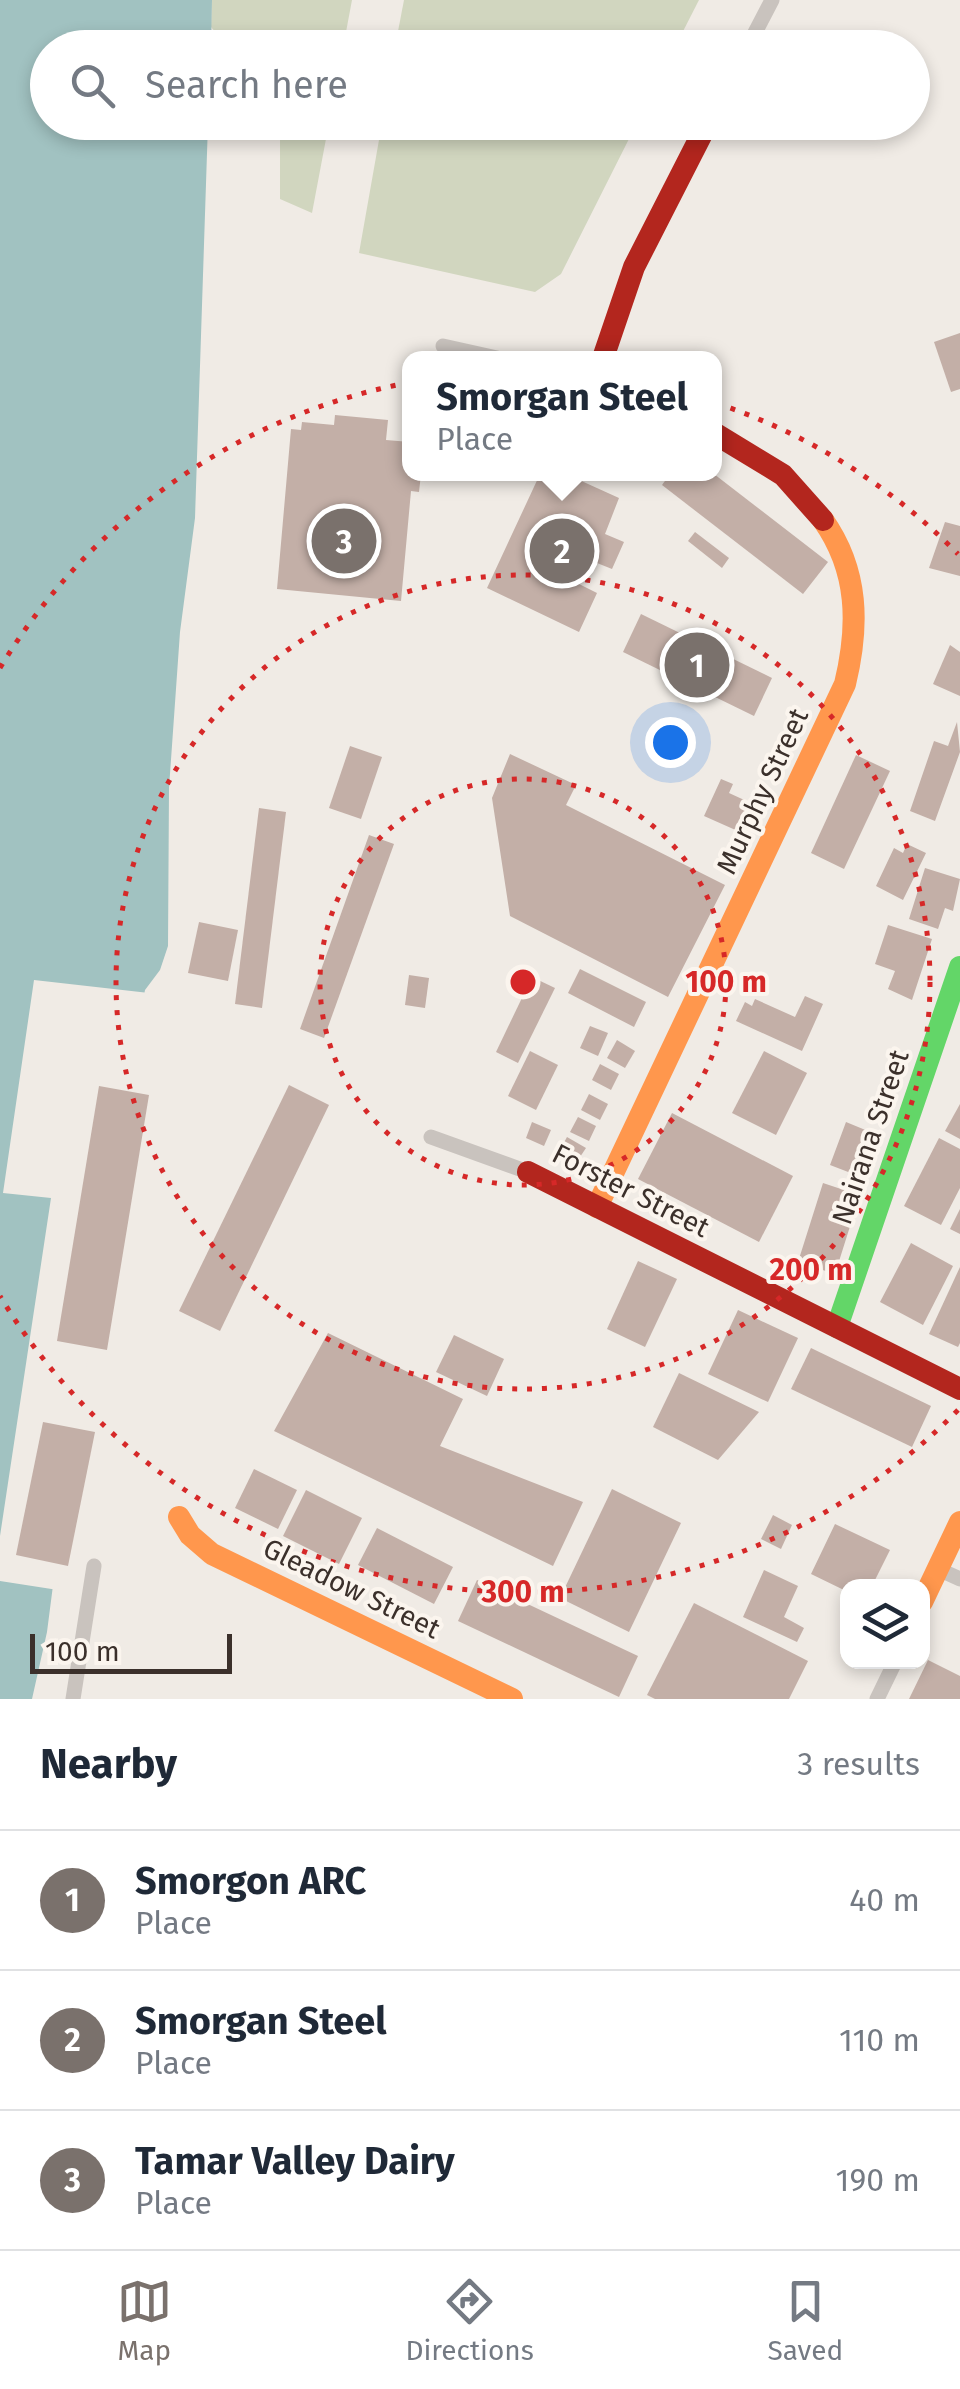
<!DOCTYPE html>
<html lang="en">
<head>
<meta charset="utf-8">
<style>
  :root { --surface:#fff; --page:#f2f2f3; --text:#1f2937; --muted:#747a83; --line:#e0e1e3; --accent:#7a716c }
  body { margin:0; font-family:"Fira Sans",sans-serif; background:var(--page); color:var(--text) }
  .controls { position:absolute; right:30px; bottom:30px; display:grid; overflow:hidden; border-radius:20px; box-shadow:0 5px 15px #0003 }
  .controls button { width:90px; height:90px; display:grid; place-items:center; padding:0; border:0; border-bottom:2px solid var(--line); background:var(--surface); color:var(--text); font:50px sans-serif }
  .scale { position:absolute; left:30px; bottom:25px; width:202px; box-sizing:border-box; padding-left:10px; border:5px solid #3b302b; border-top:0; font-size:28px; line-height:35px; white-space:nowrap; color:#3b302b; -webkit-text-stroke:8px #fbf5ee; paint-order:stroke }
  .you { position:absolute; left:670px; top:742px; width:35px; height:35px; margin:-25px; border:8px solid #fff; border-radius:50%; background:#1a73e8; box-shadow:0 0 0 15px #1a73e833 }
  .badge { display:grid; place-items:center; width:65px; height:65px; border-radius:50%; background:var(--accent); color:#fff; font-size:32px; font-weight:700 }
  .pin { position:absolute; translate:-50% -50%; border:5px solid #fff; box-shadow:0 2px 10px #0006 }
  .popup { position:absolute; left:402px; top:351px; width:320px; height:130px; box-sizing:border-box; display:grid; place-content:center; border-radius:20px; background:var(--surface); filter:drop-shadow(0 2px 8px #0005); font-size:32px; white-space:nowrap; color:var(--muted) }
  .popup b { font-size:38px; color:var(--text) }
  .popup::after { content:''; position:absolute; left:50%; top:100%; margin-left:-20px; border:20px solid transparent; border-top-color:var(--surface) }
  .list { margin:0; padding:0; list-style:none }
  h2 { display:flex; justify-content:space-between; align-items:center; height:130px; margin:0; padding:0 40px; font-size:42px }
  h2 small { font-size:32px; font-weight:400; color:var(--muted) }
  .list li { display:grid; grid-template-columns:65px 1fr auto; gap:30px; align-items:center; box-sizing:border-box; height:140px; padding:0 40px; border-top:2px solid var(--line) }
  .list b { display:block; font-size:38px; white-space:nowrap }
  .list p { margin:0; font-size:32px; white-space:nowrap; color:var(--muted) }
  .list em { font-size:32px; font-style:normal; color:var(--muted) }
  .icon { flex:none; width:55px; height:55px; fill:none; stroke:currentColor; stroke-width:2; stroke-linecap:round; stroke-linejoin:round }
  .map { position:relative; flex:none; width:960px; height:1699px; overflow:hidden }
  .search { position:absolute; background:var(--surface); box-shadow:0 5px 15px #0003; left:30px; right:30px; top:30px; height:110px; display:flex; align-items:center; gap:25px; box-sizing:border-box; padding:0 35px; border-radius:55px; color:var(--muted); font-size:38px }
  .sheet { height:550px; background:var(--surface) }
  nav { display:flex; justify-content:space-around; align-items:center; box-sizing:border-box; height:140px; border-top:2px solid var(--line); background:var(--surface); font-size:28px; color:var(--muted) }
  nav a { display:grid; justify-items:center; gap:5px }
  nav .on { color:var(--accent) }
  .map>svg:first-child { display:block }
  .green { fill:#d1d6bf }
  .water { fill:#a1c2c1 }
  .pier { fill:#f0ebe5 }
  .building { fill:#c3afa7 }
  .lines { fill:none; stroke-linecap:round; stroke-linejoin:round }
  .street { stroke:#c9c3be; stroke-width:15 }
  .fast { stroke:#63d668; stroke-width:22 }
  .slow { stroke:#ff974d; stroke-width:22 }
  .jam { stroke:#b3261e; stroke-width:22 }
  .ring { fill:none; stroke:#d62828; stroke-width:5; stroke-dasharray:5 10 }
  .labels { text-anchor:middle; stroke-width:8; stroke-linejoin:round; paint-order:stroke }
  .street-label { font-size:28px; fill:#3b302b; stroke:#fbf5ee }
  .centre { fill:#d62828; stroke:#fbf5ee; stroke-width:5 }
  .ring-label { font-size:30px; text-anchor:middle; font-weight:bold; fill:#d62828; stroke:#fbf5ee; stroke-width:8; stroke-linejoin:round; paint-order:stroke }
</style>
</head>
<body>
<div class="map">
<svg width="960" height="1699" viewBox="0 0 960 1699">
  <rect width="100%" height="100%" fill="#f0ebe5"/>
  <g class="green">
    <path d="M212 0H352L343 48 228 47 211 27Z"/>
    <path d="M404 0H699L675 47H395Z"/>
    <path d="M275 123H329L312 213 280 199V136Z"/>
    <path d="M382 123V122L637 123 561 274 535 292 359 253Z"/>
  </g>
  <path class="water" d="M0 0H212L211 47 48 48V122L208 123 195 518 180 632 169 788 168 946 160 970 145 990 99 1228 47 1632 32 1699H0Z"/>
  <path class="pier" d="M34 980 149 993 104 1229 58 1590 0 1581V1536L51 1198 3 1193Z"/>
  <g class="building">
    <path d="M960 333V389L951 392 934 342Z"/>
    <path d="M335 415 388 420 386 440 410 442V474H421L419 492 411 491 401 601 277 589 291 429 301 430 302 422 334 425Z"/>
    <path d="M540 474H566L619 498 605 534 624 542 612 569 592 561 581 580 579 584 597 593 579 632 487 588Z"/>
    <path d="M670 474H714L828 562 803 594 662 485Z"/>
    <path d="M945 522 960 526V576L929 568Z"/>
    <path d="M695 532 729 558 722 568 688 541Z"/>
    <path d="M641 614 772 678 754 716 623 652Z"/>
    <path d="M950 645 960 652V696L933 684Z"/>
    <path d="M957 722 960 752 935 821 910 811 934 741 948 746Z"/>
    <path d="M350 746 382 757 361 819 329 808Z"/>
    <path d="M510 754 576 785 566 805 725 885 668 997 510 916 492 798Z"/>
    <path d="M856 755 890 771 844 869 811 853Z"/>
    <path d="M721 779 733 784 729 793 753 804 740 832 704 816Z"/>
    <path d="M259 808 286 812 262 1008 235 1004Z"/>
    <path d="M369 835 394 844 324 1038 300 1029Z"/>
    <path d="M907 844 926 853 903 900 876 886 894 848 903 853Z"/>
    <path d="M925 868 960 879 953 911 945 908 938 929 909 919Z"/>
    <path d="M199 922 238 930 228 981 188 973Z"/>
    <path d="M888 925 932 939 912 1000 888 989 895 971 875 964Z"/>
    <path d="M580 969 646 1002 634 1027 568 993Z"/>
    <path d="M409 975 429 978 425 1008 405 1005Z"/>
    <path d="M532 977 555 988 518 1063 496 1052Z"/>
    <path d="M805 996 823 1004 802 1051 736 1021 745 1002 752 1006 755 999 795 1017Z"/>
    <path d="M590 1026 608 1033 598 1056 580 1048Z"/>
    <path d="M617 1040 635 1051 625 1068 607 1058Z"/>
    <path d="M530 1051 558 1065 536 1110 508 1096Z"/>
    <path d="M764 1051 807 1073 776 1135 732 1113Z"/>
    <path d="M600 1064 619 1074 611 1090 592 1080Z"/>
    <path d="M289 1085 329 1105 220 1331 179 1311Z"/>
    <path d="M99 1086 149 1095 107 1350 57 1341Z"/>
    <path d="M589 1094 608 1104 600 1120 581 1110Z"/>
    <path d="M960 1104V1139L945 1131Z"/>
    <path d="M672 1113 793 1176 759 1242 638 1179Z"/>
    <path d="M578 1117 596 1126 589 1141 570 1132Z"/>
    <path d="M532 1122 551 1130 544 1146 526 1138Z"/>
    <path d="M846 1122 880 1136 875 1148 868 1145 856 1175 830 1165Z"/>
    <path d="M567 1137 586 1148 578 1160 560 1150Z"/>
    <path d="M939 1138 960 1149V1188L941 1225 904 1206Z"/>
    <path d="M823 1183 850 1192 842 1217 852 1220 835 1274 798 1262Z"/>
    <path d="M960 1209V1234L950 1229Z"/>
    <path d="M911 1243 953 1266 923 1325 880 1302Z"/>
    <path d="M638 1261 677 1279 645 1347 607 1329Z"/>
    <path d="M960 1267V1343L958 1347 929 1334Z"/>
    <path d="M738 1310 798 1338 768 1402 708 1374Z"/>
    <path d="M328 1333 463 1399 440 1446 583 1502 553 1566 274 1431Z"/>
    <path d="M454 1335 504 1359 487 1396 436 1372Z"/>
    <path d="M811 1348 931 1406 912 1447 791 1389Z"/>
    <path d="M679 1373 759 1412 718 1460 653 1427Z"/>
    <path d="M43 1422 95 1432 68 1566 16 1555Z"/>
    <path d="M254 1469 297 1490 278 1529 235 1508Z"/>
    <path d="M612 1489 681 1523 629 1632 560 1598Z"/>
    <path d="M306 1490 362 1518 339 1564 283 1536Z"/>
    <path d="M773 1515 792 1525 781 1549 761 1539Z"/>
    <path d="M835 1524 890 1550 872 1586H848V1592L811 1574Z"/>
    <path d="M377 1528 453 1567 434 1604 358 1565Z"/>
    <path d="M764 1570 798 1586 784 1617 804 1628 797 1642 743 1617Z"/>
    <path d="M477 1580 638 1656 619 1697 458 1621Z"/>
    <path d="M694 1603 808 1661 789 1699H655L647 1695Z"/>
    <path d="M928 1660 960 1676V1699H909Z"/>
  </g>
  <g class="lines">
    <g class="street">
      <path d="M747 48 772 0"/>
      <path d="M443 346 497 358"/>
      <path d="M431 1137 528 1172"/>
      <path d="M938 1569 960 1579"/>
      <path d="M73 1699 94 1566"/>
      <path d="M877 1699 895 1662"/>
    </g>
    <path class="fast" d="M837 1327 960 967"/>
    <g class="slow">
      <path d="M597 1207 845 684C859 626 859 571 823 520"/>
      <path d="M179 1517 190 1535 212 1554 512 1699"/>
      <path d="M922 1602 960 1522"/>
    </g>
    <g class="jam">
      <path d="M603 358 634 267 708 122"/>
      <path d="M714 433 783 475 823 520"/>
      <path d="M528 1172 960 1389"/>
    </g>
  </g>
  <g class="ring">
    <circle cx="523" cy="982" r="203"/>
    <circle cx="523" cy="982" r="407"/>
    <path d="M958 1410A610 610 0 0 1 0 1296M0 668A610 610 0 0 1 958 554"/>
  </g>
  <g class="labels">
    <g class="street-label">
      <text transform="translate(762 791) rotate(-65)" y="10">Murphy Street</text>
      <text transform="translate(870 1137) rotate(-71)" y="10">Nairana Street</text>
      <text transform="translate(631 1190) rotate(27)" y="10">Forster Street</text>
      <text transform="translate(352 1588) rotate(26)" y="10">Gleadow Street</text>
    </g>
  </g>
  <circle cx="523" cy="982" r="15" class="centre"/>
  <g class="ring-label">
    <text x="726" y="992">100 m</text>
    <text x="811" y="1280">200 m</text>
    <text x="523" y="1602">300 m</text>
  </g>
</svg>
<div class="controls">
<button><svg class="icon" aria-label="layers" viewBox="0 0 24 24"><path d="M12 4l9 5-9 5-9-5zM3 14l9 5 9-5"/></svg></button>
</div>
<div class="scale">100 m</div>
<div class="you"></div>
<div class="pin badge" style="left:697px;top:665px">1</div>
<div class="pin badge" style="left:562px;top:551px">2</div>
<div class="popup"><b>Smorgan Steel</b>Place</div>
<div class="pin badge" style="left:344px;top:541px">3</div>
<div class="search"><svg class="icon" aria-label="search" viewBox="0 0 24 24"><circle cx="10" cy="10" r="6"/><path d="M15 15l6 6"/></svg>Search here</div>
</div>
<section class="sheet">
<h2>Nearby<small>3 results</small></h2>
<ul class="list">
<li><span class="badge">1</span><div><b>Smorgon ARC</b><p>Place</p></div><em>40 m</em></li>
<li><span class="badge">2</span><div><b>Smorgan Steel</b><p>Place</p></div><em>110 m</em></li>
<li><span class="badge">3</span><div><b>Tamar Valley Dairy</b><p>Place</p></div><em>190 m</em></li>
</ul>
</section>
<nav>
<a class="on"><svg class="icon" aria-label="map" viewBox="0 0 24 24"><path d="M3 6l6-2 6 2 6-2v14l-6 2-6-2-6 2zM9 4v14M15 6v14"/></svg>Map</a>
<a><svg class="icon" aria-label="directions" viewBox="0 0 24 24"><path d="M12 3l9 9-9 9-9-9zM9 14v-3h6M13 9l2 2-2 2"/></svg>Directions</a>
<a><svg class="icon" aria-label="saved" viewBox="0 0 24 24"><path d="M7 4h10v16l-5-4-5 4z"/></svg>Saved</a>
</nav>
</body>
</html>
